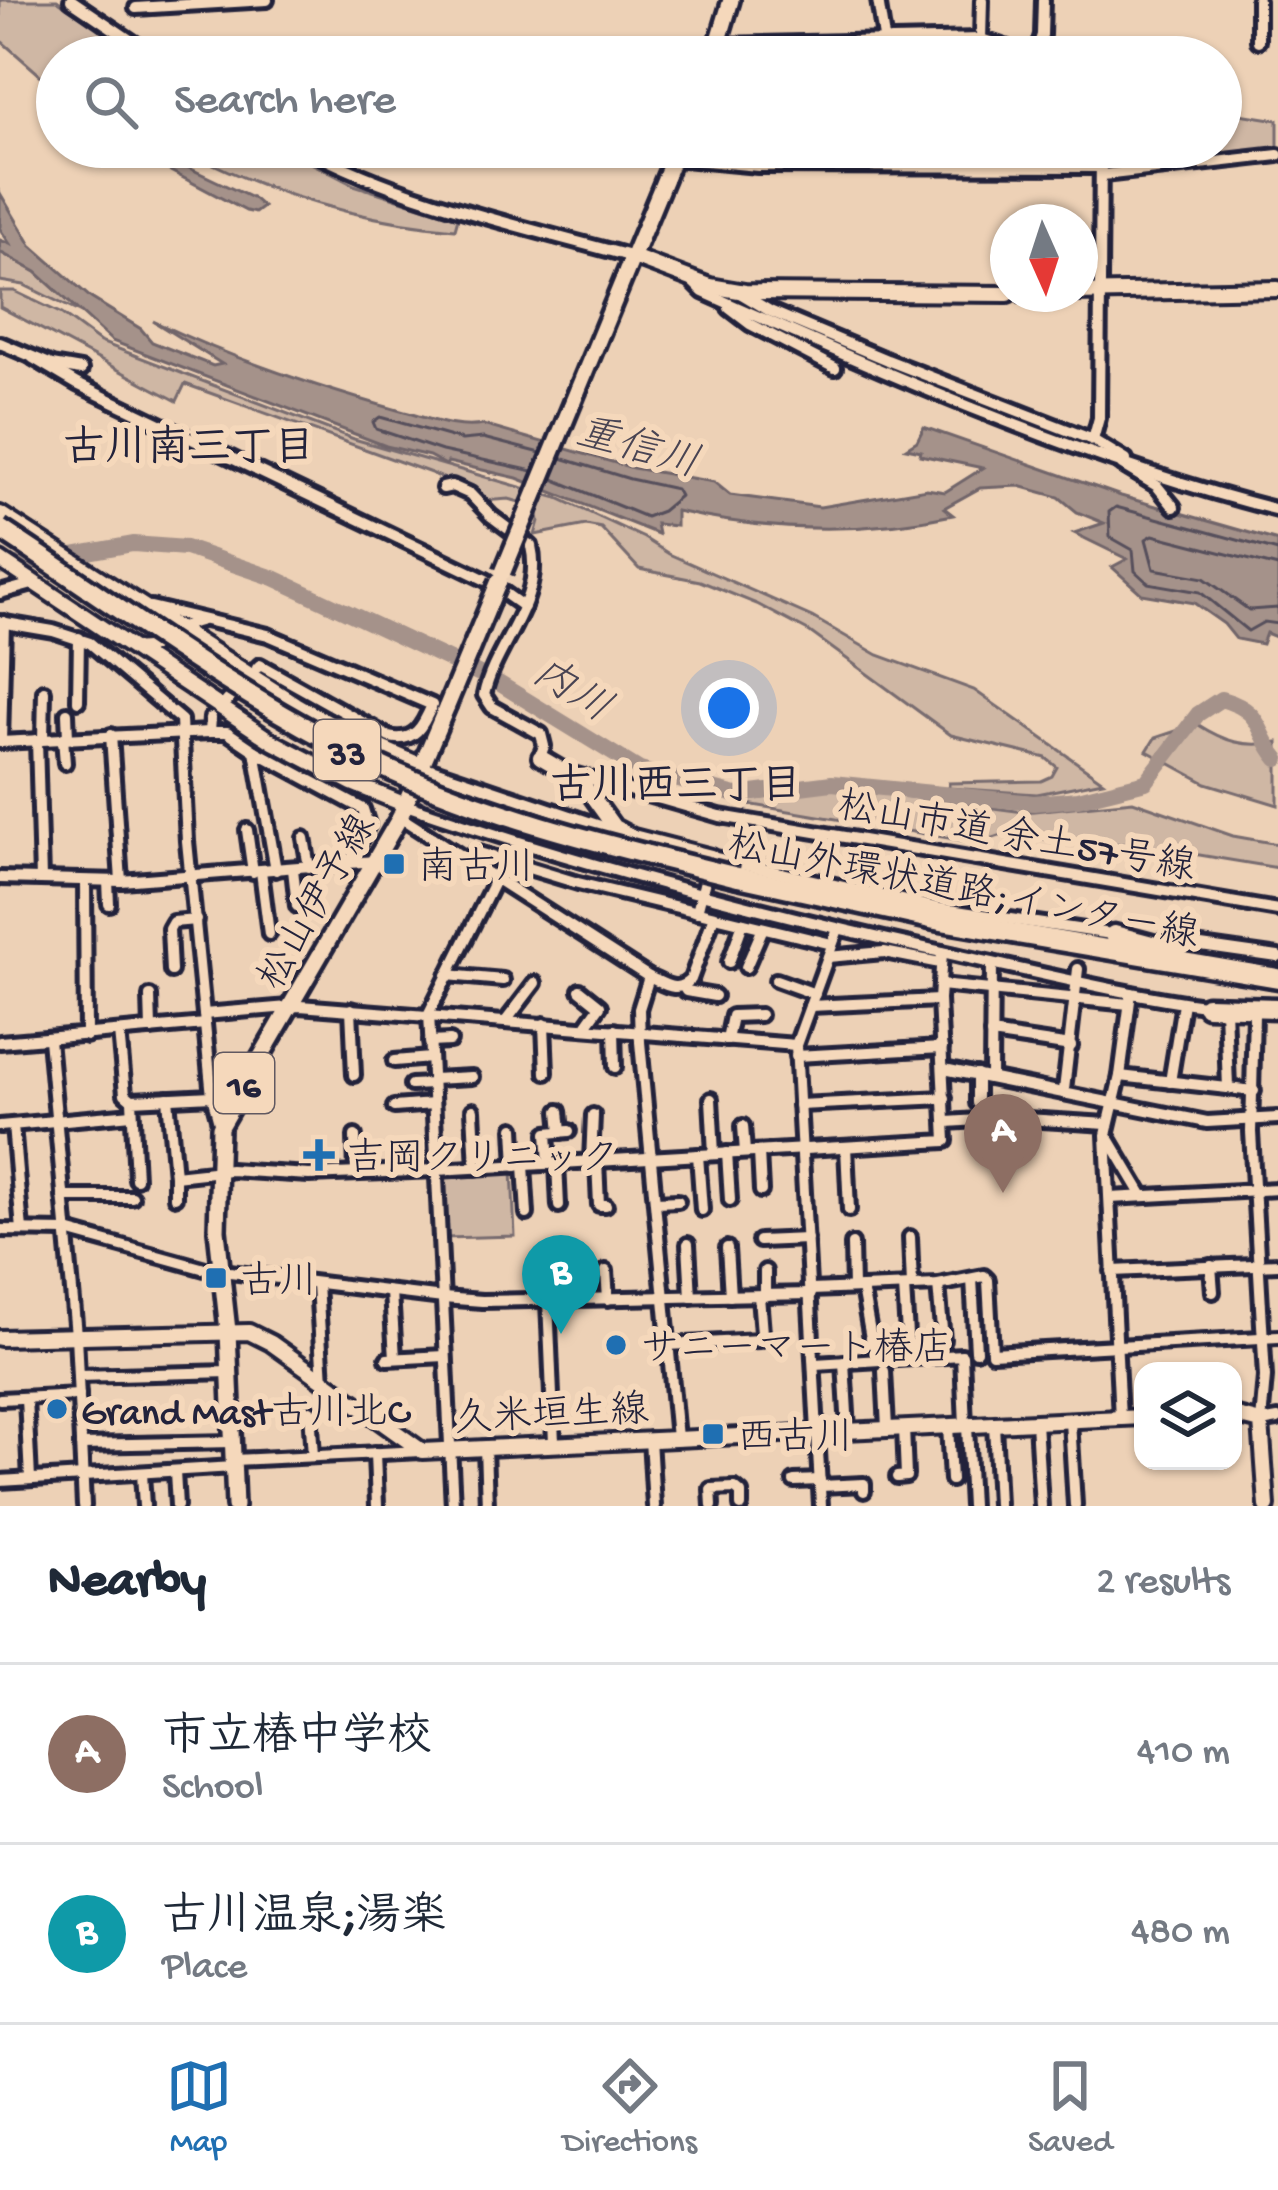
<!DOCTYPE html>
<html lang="en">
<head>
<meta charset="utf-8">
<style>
  :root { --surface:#fff; --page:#f6f6f7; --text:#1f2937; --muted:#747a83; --line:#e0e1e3; --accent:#1f6fb2 }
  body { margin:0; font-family:"Gochi Hand","Klee One",sans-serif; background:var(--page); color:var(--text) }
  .controls { position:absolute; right:36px; bottom:36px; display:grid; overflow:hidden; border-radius:24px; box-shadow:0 3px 9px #0004 }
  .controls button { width:108px; height:108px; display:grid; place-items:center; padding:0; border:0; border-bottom:3px solid var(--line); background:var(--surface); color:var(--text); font:60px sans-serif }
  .compass { position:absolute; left:990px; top:204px; width:108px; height:108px; border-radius:50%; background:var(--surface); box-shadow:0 3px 9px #0004; rotate:177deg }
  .you { position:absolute; left:729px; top:708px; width:42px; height:42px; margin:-30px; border:9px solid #fff; border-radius:50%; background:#1a73e8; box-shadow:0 0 0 18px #1a73e833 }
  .badge { display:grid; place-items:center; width:78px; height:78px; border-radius:50%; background:var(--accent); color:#fff; font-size:39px; font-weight:700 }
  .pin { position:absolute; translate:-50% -99px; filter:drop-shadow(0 3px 6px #0008) }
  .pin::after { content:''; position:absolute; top:63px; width:42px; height:36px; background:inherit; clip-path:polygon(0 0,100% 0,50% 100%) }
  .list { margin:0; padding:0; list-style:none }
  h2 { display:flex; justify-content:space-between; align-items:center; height:156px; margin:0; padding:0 48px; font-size:51px }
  h2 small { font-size:39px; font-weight:400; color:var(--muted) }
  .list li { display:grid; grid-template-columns:78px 1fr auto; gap:36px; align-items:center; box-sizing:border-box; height:180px; padding:0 48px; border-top:3px solid var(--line) }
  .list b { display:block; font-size:45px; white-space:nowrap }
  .list p { margin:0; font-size:39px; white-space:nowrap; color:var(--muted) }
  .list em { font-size:39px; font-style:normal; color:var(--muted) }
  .icon { flex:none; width:66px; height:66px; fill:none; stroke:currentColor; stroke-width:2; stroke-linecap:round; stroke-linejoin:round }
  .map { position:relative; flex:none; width:1278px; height:1506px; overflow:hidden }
  .search { position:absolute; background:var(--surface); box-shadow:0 3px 9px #0004; left:36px; right:36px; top:36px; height:132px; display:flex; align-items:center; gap:30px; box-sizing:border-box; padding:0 42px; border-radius:66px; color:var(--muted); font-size:45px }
  .sheet { height:516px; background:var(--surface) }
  nav { display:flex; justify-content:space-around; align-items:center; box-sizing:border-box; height:168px; border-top:3px solid var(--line); background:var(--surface); font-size:33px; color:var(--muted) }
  nav a { display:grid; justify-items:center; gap:6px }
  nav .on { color:var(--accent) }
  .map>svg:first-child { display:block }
  .green { fill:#cfb7a4; stroke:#786c70; stroke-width:3 }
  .water { fill:#a5928a; stroke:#71656a; stroke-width:3 }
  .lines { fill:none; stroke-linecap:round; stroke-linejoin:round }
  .shore { stroke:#564f5b; stroke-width:3 }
  .river { stroke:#a5928a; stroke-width:16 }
  .street-casing { stroke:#22223b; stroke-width:20 }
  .secondary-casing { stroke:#22223b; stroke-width:22 }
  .primary-casing { stroke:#22223b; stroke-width:24 }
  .highway-casing { stroke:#22223b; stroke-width:27 }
  .street { stroke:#f5d8bb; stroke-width:10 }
  .secondary { stroke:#f5d8bb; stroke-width:14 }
  .primary { stroke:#f5d8bb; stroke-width:15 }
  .highway { stroke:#f5d8bb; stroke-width:18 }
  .primary-bridge-casing { stroke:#22223b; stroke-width:24; stroke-linecap:butt }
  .highway-bridge-casing { stroke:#22223b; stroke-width:27; stroke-linecap:butt }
  .primary-bridge { stroke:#f5d8bb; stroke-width:15 }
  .highway-bridge { stroke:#f5d8bb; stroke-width:18 }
  .poi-dot { fill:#1f6fb2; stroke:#f5d8bb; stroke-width:4.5 }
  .labels { text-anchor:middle; stroke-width:12; stroke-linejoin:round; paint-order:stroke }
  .shield { fill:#f5d8bb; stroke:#615961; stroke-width:3 }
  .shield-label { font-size:36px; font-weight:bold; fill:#22223b }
  .street-label { font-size:39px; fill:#22223b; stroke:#f5d8bb }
  .poi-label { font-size:39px; fill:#22223b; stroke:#f5d8bb; text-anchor:start }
  .neighbourhood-label { font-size:42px; font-weight:bold; fill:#22223b; stroke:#f5d8bb }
  .water-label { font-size:42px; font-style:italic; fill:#494453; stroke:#f5d8bb }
</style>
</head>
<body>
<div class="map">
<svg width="1278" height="1506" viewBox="0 0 1278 1506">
  <rect width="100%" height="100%" fill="#edd1b6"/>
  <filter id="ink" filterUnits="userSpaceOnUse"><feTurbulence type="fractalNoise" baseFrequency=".00833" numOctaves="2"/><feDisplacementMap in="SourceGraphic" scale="24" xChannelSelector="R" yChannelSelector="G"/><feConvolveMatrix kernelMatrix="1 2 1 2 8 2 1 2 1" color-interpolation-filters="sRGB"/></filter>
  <g filter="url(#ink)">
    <g class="green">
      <path d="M0 0H57L138 57H57V101L51 98 55 88 0 40Z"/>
      <path d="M1221 111 1278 120V153L1113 170 1105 161V147H1221Z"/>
      <path d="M158 147H280L354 185 458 218 455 229C360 221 271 195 187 151L182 160Z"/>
      <path d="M0 252 36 272 81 313 24 285 0 281Z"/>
      <path d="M0 291H14L62 314 100 342 354 439 558 498 644 538 669 554 812 617 878 655 974 690 1103 781 1037 794 949 788V783L1041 781 1052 776 1057 767 1046 758 951 735 810 632 757 604 700 581 639 569 601 528 586 525 535 535 539 521 537 507 509 499 482 501 473 491 431 473 185 384 177 401 0 307Z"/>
      <path d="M1197 724C1225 742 1245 748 1278 742V805L1206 783 1147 751 1155 738Z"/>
      <path d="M833 787 1024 812 1133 801 1233 836 1278 844V868L1139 845 1045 839 1015 831 978 843 736 802Z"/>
      <path d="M512 1170 515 1236 445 1238 442 1174Z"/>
    </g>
    <g class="water">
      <path d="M123 147H145L254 199 263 207 255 213 246 211 142 156 113 151Z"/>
      <path d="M0 193 31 245 91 298 141 329 152 342 213 366 222 364 153 321C232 359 316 387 401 411 428 418 455 430 483 425L633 468 714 482 730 495 820 507 927 489 945 492 983 468 920 455 921 451 906 448 917 441 924 427 1121 496 1278 541V642L1276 637 1266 633 1262 644 1236 639 1224 624 1194 603 1142 594 1112 567 1127 559 1074 533 1104 523 1077 512 1059 497 1019 486 980 488 944 508 953 515C859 535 769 532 676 511V526L656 524 658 534 517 478 448 462 446 465 429 456 386 446 112 341 36 272 0 252V240L10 244 0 229Z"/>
    </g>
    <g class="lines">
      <g class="shore">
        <path d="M533 471 442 451 376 429 373 422 380 417 462 440 483 438 541 453"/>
        <path d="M553 479 646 517 662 511 680 496 676 489 630 479 561 458"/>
        <path d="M1278 551 1116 507 1109 512 1110 537 1133 550 1135 571 1148 583 1200 592 1248 631 1264 622 1278 624"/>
        <path d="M1278 567 1153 535 1146 539 1154 569 1204 578 1249 610 1278 608"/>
      </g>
      <path class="river" d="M0 568 133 544 186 548 274 578 497 682 640 770 736 795 832 783 1034 803 1078 799 1146 782 1198 714 1221 699C1266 712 1254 731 1278 759"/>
      <defs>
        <g id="street">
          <path d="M71 0 155 57"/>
          <path d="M878 0 887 57"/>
          <path d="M982 0 981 39 1035 57"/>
          <path d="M1258 0V41"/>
          <path d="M136 8 267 0"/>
          <path d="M718 45 981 39"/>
          <path d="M1035 57 1042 35 1043 0"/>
          <path d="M302 147C405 202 521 226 633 257"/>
          <path d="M911 147 924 166"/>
          <path d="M1101 147 1099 418 1093 440 1126 460"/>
          <path d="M674 158 758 166 1101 167"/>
          <path d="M1103 175 1278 155"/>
          <path d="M692 281 703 292C889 375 1080 460 1278 510"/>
          <path d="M738 292 770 311 887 360 1093 440"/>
          <path d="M729 308 750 324 835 368"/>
          <path d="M0 343 52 365 81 370"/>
          <path d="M33 358 77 384 486 580 524 607"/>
          <path d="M1122 465 1157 486 1174 507"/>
          <path d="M443 488 452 486 470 494 491 516 531 546C544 602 495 644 484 695L492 707 541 734 544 746 540 757"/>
          <path d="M0 593 36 583"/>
          <path d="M151 607 268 635 432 705C423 726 415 743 389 737L260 665 257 668"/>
          <path d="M0 622 53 631 90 643 181 720 187 841 212 1096 220 1126"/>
          <path d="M133 648C163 652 175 625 202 620"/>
          <path d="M78 701 79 638"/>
          <path d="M226 702 245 681"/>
          <path d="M67 713 68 738"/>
          <path d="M210 732H227L255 751 276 870"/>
          <path d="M111 735 121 881"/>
          <path d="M63 738 65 763"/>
          <path d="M43 739 44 691"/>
          <path d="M37 740 41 879"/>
          <path d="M0 742 210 732 211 718"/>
          <path d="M1 742 4 622"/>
          <path d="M255 751 363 809 368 825 349 863"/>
          <path d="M422 766 618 832"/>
          <path d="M577 775 720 816 1278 910"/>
          <path d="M406 805C582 866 761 912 942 952 1031 971 1121 994 1211 1006"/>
          <path d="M400 817 649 977 639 1009 640 1042 677 1438"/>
          <path d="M247 830 253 872"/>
          <path d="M304 838 309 867"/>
          <path d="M470 860 476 852 578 883 832 944"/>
          <path d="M293 869 297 906"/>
          <path d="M261 871 269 934"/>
          <path d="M0 878 121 881 375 861"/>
          <path d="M85 881 86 1036"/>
          <path d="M108 881 109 904"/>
          <path d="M697 912 711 857 936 908 1118 935"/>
          <path d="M1166 941 1278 957"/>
          <path d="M828 957 884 952 940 963"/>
          <path d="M729 962 743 923"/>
          <path d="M746 967 763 928"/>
          <path d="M171 971 169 929 173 922 196 920"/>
          <path d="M447 975 503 980"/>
          <path d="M649 977C666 985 677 994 691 979L714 916"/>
          <path d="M776 980 815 994"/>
          <path d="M940 985 1129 1004"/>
          <path d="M684 987 686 991 715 996"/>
          <path d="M580 990 600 1006 585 1027"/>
          <path d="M150 996 151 1029"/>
          <path d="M810 1006 939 1000"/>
          <path d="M1225 1008 1228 1088"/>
          <path d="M351 1009 354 1075"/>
          <path d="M1254 1013 1251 1132 1265 1377 1261 1422 1278 1419"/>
          <path d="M204 1014 300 1006 796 1045"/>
          <path d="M506 1021 535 983"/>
          <path d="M544 1024 546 1073"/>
          <path d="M614 1030 615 1067"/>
          <path d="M119 1032 125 1094 132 1100"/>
          <path d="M991 1034 1071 1046"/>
          <path d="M49 1039 76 1335 84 1506"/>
          <path d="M727 1040 732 1016 760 1015"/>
          <path d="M0 1042 205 1024"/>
          <path d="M430 1042 450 1041"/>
          <path d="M796 1056 942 1048"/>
          <path d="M394 1061 431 1058"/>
          <path d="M944 1069 1207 1122 1278 1118"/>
          <path d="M977 1075V1103"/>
          <path d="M1120 1076 1254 1091"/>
          <path d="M991 1077 992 963"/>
          <path d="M432 1079 472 1077"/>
          <path d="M1170 1082 1183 1003"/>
          <path d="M411 1085 432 1084"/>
          <path d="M1064 1090 1078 969"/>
          <path d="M168 1098 175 1176 230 1170 309 1175 437 1170 946 1141 939 1000 942 952"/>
          <path d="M711 1099 714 1154"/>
          <path d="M799 1105 945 1098"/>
          <path d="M394 1107 433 1104"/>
          <path d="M473 1110 476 1168"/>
          <path d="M559 1111 561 1132"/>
          <path d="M947 1122 1010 1118 1107 1124"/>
          <path d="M13 1125 22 1230"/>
          <path d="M0 1126 132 1114"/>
          <path d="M743 1126 745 1152"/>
          <path d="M514 1128 516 1166"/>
          <path d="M355 1136 356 1173"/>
          <path d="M1108 1137 1143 1196"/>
          <path d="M846 1147 849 1210"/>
          <path d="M759 1152 761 1191"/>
          <path d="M727 1153 730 1200"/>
          <path d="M698 1155 702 1210"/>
          <path d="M591 1161 593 1115"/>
          <path d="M597 1161 599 1205H606"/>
          <path d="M557 1163 559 1206"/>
          <path d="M549 1164 547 1133 569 1131"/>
          <path d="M524 1165 527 1214"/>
          <path d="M136 1179 132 1100 212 1096"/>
          <path d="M63 1197H132"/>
          <path d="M175 1197V1176"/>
          <path d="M1110 1198 1278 1189"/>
          <path d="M656 1202 678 1201"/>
          <path d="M0 1230 67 1231 205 1269 443 1298 482 1301 811 1294"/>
          <path d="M910 1237 912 1286"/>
          <path d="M759 1241 807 1239"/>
          <path d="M688 1244 691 1297"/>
          <path d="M852 1244 853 1288"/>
          <path d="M727 1248 730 1296"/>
          <path d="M1211 1266 1213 1292"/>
          <path d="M606 1271 608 1299"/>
          <path d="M765 1271V1296"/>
          <path d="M1112 1271 1278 1264"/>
          <path d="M972 1279 976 1351"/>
          <path d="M317 1284 323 1382"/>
          <path d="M938 1285 943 1340"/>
          <path d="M904 1287 908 1351"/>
          <path d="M862 1288 872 1344"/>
          <path d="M811 1290 938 1285 984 1276 988 1280 992 1353 1278 1337"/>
          <path d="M391 1292 395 1358"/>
          <path d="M548 1300 554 1443"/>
          <path d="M668 1345 759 1340 762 1333 759 1296"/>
          <path d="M387 1359 445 1356"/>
          <path d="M844 1362 848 1430"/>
          <path d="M815 1364 962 1355 965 1426"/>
          <path d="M884 1371 887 1428"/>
          <path d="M78 1376 230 1372"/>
          <path d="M26 1398 30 1479"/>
          <path d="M0 1399 79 1395"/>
          <path d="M310 1411 313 1456"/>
          <path d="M1120 1418 1106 1135 1120 1076 1131 993"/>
          <path d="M1070 1421 1075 1505"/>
          <path d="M1036 1422 1041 1506"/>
          <path d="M994 1424 998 1504"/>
          <path d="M948 1426 951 1480"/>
          <path d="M967 1426 971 1506"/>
          <path d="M650 1439 654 1506"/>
          <path d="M81 1445 233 1442"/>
          <path d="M485 1447 487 1506"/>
          <path d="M375 1453 377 1506"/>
          <path d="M234 1460 422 1451"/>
          <path d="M175 1472 177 1506"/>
          <path d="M142 1473 144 1506"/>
          <path d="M897 1477 906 1476 904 1428"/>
          <path d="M0 1481 234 1467"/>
          <path d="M794 1481 820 1480"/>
          <path d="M821 1486 864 1484V1491"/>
          <path d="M453 1506 429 1013 497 876"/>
          <path d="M712 1506 711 1489 735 1488 741 1493V1506"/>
          <path d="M821 1506 796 1045 838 929"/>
        </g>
        <g id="secondary">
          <path d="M633 257 710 286 745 292 1008 294"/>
          <path d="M1023 294 1278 289"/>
          <path d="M0 514 295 704 344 732 422 766"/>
          <path d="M0 560 273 742 352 783 406 805"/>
          <path d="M540 757 581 781 614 827 633 837 711 857"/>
          <path d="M0 1338 249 1332 271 1343 422 1451 1143 1417"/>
          <path d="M1233 1415 1261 1422 1267 1506"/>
        </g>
        <g id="primary">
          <path d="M714 57 731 0"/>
          <path d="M630 263 678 147"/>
          <path d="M235 1506 228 1331 217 1230 220 1127 400 817 447 706"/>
        </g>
        <g id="highway">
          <path d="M738 877 935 920 1278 978"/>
          <path d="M1114 935 1178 952"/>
          <path d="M1207 1006 1278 1008"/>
        </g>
      </defs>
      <use href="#street" class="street-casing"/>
      <use href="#secondary" class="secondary-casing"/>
      <use href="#primary" class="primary-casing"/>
      <use href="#highway" class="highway-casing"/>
      <use href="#street" class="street"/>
      <use href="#secondary" class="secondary"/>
      <use href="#primary" class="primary"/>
      <use href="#highway" class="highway"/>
      <defs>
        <g id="primary-bridge">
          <path d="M503 572 630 263"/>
          <path d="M447 706 499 581"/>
        </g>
        <path id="highway-bridge" d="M0 529C117 605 230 692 356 754 475 814 609 846 738 877"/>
      </defs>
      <use href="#primary-bridge" class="primary-bridge-casing"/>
      <use href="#highway-bridge" class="highway-bridge-casing"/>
      <use href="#primary-bridge" class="primary-bridge"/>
      <use href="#highway-bridge" class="highway-bridge"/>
    </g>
  </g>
  <g class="poi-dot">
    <rect x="382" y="852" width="24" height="24" rx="6"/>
    <path d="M313 1137h12v12h12v12h-12v12h-12v-12h-12v-12h12z"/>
    <rect x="204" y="1266" width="24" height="24" rx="6"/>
    <circle cx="616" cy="1345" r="12"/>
    <circle cx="57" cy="1409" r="12"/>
    <rect x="701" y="1422" width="24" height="24" rx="6"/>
  </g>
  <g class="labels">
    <g class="shield">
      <rect x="314" y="720" width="66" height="60" rx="9"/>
      <rect x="214" y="1053" width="60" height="60" rx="9"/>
    </g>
    <g class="shield-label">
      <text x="347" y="763">33</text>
      <text x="244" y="1096">16</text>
    </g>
    <g class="street-label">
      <text transform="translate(1017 833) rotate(10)" y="14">松山市道 余土57号線</text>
      <text transform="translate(964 886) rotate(11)" y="14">松山外環状道路;インター線</text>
      <text transform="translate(314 900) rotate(-60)" y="14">松山伊予線</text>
      <text transform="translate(551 1411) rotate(-3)" y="14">久米垣生線</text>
    </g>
    <g class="poi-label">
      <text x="418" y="878">南古川</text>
      <text x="346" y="1169">吉岡クリニック</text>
      <text x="240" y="1292">古川</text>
      <text x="640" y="1359">サニーマート椿店</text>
      <text x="81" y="1423">Grand Mast古川北C</text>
      <text x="737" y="1448">西古川</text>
    </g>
    <g class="neighbourhood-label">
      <text x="189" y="459">古川南三丁目</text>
      <text x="676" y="797">古川西三丁目</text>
    </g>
    <g class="water-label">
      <text transform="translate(639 444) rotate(16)" y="15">重信川</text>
      <text transform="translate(574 687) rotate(32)" y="15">内川</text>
    </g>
  </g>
</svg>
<div class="controls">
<button><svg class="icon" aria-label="layers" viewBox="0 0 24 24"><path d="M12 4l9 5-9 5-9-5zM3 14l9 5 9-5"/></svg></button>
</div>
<svg class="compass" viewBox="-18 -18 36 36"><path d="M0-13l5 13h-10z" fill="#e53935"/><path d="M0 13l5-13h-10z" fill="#747a83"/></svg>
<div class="you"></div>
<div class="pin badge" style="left:1003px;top:1193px;background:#8d6e63">A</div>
<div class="pin badge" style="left:561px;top:1334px;background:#0f9aa8">B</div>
<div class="search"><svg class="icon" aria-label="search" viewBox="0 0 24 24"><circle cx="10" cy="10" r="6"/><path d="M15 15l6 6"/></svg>Search here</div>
</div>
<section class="sheet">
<h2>Nearby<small>2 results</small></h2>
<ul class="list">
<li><span class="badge" style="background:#8d6e63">A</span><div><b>市立椿中学校</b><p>School</p></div><em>410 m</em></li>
<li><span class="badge" style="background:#0f9aa8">B</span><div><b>古川温泉;湯楽</b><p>Place</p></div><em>480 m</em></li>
</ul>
</section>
<nav>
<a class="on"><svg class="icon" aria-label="map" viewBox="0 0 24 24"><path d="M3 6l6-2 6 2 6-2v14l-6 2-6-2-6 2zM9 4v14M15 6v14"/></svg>Map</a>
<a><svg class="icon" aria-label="directions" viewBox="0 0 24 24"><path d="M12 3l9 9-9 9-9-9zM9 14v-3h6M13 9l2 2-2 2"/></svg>Directions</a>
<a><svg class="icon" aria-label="saved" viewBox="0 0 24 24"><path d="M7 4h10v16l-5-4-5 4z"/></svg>Saved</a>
</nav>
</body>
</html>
